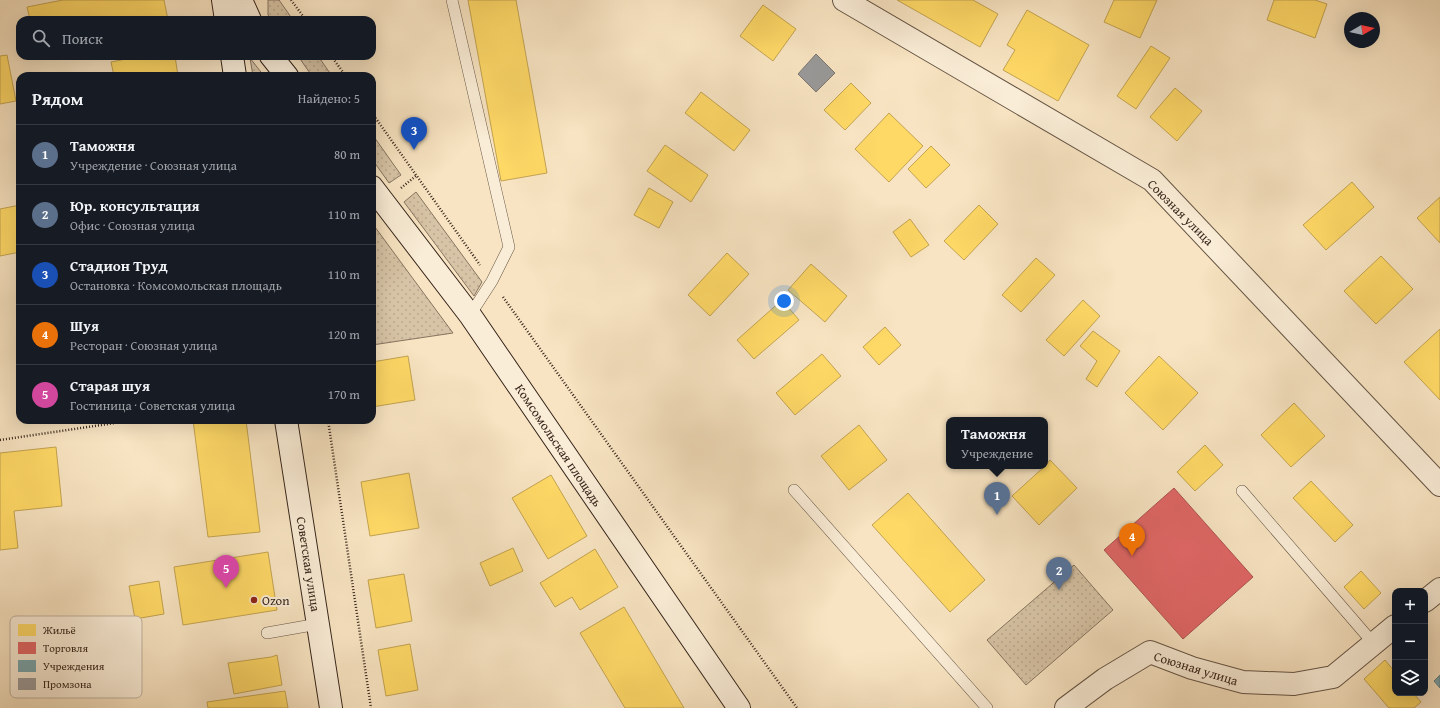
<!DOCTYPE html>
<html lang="ru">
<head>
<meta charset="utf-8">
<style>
  :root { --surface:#171b24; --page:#242831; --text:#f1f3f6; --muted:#9ea1a6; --line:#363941; --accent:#1a73e8 }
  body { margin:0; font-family:"Gentium Book Plus",serif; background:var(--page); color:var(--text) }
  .controls { position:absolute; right:12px; bottom:12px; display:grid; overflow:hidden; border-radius:8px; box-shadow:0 4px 16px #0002 }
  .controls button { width:36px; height:36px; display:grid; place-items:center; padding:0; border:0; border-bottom:1px solid var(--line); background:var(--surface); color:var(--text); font:20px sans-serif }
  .compass { position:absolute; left:1344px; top:12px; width:36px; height:36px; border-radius:50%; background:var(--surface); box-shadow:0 4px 16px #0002; rotate:81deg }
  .you { position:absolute; left:784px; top:301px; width:14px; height:14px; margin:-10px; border:3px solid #fff; border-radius:50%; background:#1a73e8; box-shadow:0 0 0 6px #1a73e833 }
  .badge { display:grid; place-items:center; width:26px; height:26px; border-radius:50%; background:var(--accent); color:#fff; font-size:13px; font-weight:700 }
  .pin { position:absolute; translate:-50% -33px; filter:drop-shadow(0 1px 2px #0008) }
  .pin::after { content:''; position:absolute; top:21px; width:14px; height:12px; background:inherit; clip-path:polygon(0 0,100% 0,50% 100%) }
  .popup { position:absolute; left:946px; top:417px; width:102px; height:52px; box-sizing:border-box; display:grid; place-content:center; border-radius:8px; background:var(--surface); filter:drop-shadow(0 1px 3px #0005); font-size:13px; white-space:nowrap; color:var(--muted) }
  .popup b { font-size:15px; color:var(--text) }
  .popup::after { content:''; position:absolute; left:50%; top:100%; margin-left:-8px; border:8px solid transparent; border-top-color:var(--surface) }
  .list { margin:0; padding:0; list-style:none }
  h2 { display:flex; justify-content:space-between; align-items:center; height:52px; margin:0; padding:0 16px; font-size:17px }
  h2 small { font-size:13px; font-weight:400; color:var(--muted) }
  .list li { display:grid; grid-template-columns:26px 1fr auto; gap:12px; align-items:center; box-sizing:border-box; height:60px; padding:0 16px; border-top:1px solid var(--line) }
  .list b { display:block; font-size:15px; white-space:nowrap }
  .list p { margin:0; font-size:13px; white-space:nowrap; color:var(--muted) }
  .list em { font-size:13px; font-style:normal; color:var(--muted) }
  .icon { flex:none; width:22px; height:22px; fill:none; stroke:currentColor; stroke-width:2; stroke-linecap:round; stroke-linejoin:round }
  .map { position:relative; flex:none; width:1440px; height:708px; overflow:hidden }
  .search { position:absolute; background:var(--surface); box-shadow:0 4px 16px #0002; left:16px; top:16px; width:360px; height:44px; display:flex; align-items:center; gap:10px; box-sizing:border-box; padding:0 14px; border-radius:12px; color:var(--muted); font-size:15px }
  .panel { position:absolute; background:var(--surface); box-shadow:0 4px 16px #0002; left:16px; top:72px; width:360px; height:352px; border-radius:12px }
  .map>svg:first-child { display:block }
  .grass { fill:url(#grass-dots); stroke:#867460 }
  .homes { fill:#ffd966; stroke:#c3a350 }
  .shops { fill:#e06666; stroke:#ad5250 }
  .public { fill:#76a5af; stroke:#637f83 }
  .industry { fill:#999; stroke:#7b7673 }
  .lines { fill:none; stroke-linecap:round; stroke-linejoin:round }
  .lane-casing { stroke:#665545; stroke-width:12 }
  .street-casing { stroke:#665545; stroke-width:24 }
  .secondary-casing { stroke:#36251b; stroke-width:24 }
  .path { stroke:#36251b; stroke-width:2.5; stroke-dasharray:1 2; stroke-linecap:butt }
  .lane { stroke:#faedd7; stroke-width:11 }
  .street { stroke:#faedd7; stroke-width:22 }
  .secondary { stroke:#faedd7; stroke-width:22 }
  .poi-dot { fill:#8f2418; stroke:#faedd7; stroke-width:1.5 }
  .labels { text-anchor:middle; stroke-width:4; stroke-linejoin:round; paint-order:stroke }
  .street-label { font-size:13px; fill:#36251b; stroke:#faedd7 }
  .poi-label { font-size:13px; fill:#36251b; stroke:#faedd7; text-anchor:start }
  .key { fill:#faedd7; stroke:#bfb19f; stroke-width:1 }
  .key-label { font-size:11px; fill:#36251b }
</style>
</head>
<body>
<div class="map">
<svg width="1440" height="708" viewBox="0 0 1440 708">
  <defs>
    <pattern id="grass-dots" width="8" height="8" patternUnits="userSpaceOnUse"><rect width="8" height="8" fill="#d7c4a6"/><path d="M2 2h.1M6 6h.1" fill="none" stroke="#b9a88e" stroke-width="1.8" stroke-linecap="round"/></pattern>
  </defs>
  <rect width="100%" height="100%" fill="#f8e4c2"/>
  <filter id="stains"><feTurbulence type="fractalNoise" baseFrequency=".005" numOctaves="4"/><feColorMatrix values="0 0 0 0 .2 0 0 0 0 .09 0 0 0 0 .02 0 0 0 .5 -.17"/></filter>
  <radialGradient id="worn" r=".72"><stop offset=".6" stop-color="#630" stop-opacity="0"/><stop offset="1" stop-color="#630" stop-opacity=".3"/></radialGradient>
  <g class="grass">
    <path d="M268 0H279L293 20H272L268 15Z"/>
    <path d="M298 56H318L332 76H312Z"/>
    <path d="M250 58 264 76H253Z"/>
    <path d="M372 134 401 175 389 183 372 159Z"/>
    <path d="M416 192 482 282 474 296 404 202Z"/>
    <path d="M372 223 453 333 372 345Z"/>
    <path d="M1074 565 1113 610 1026 685 987 640Z"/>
  </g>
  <g class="homes">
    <path d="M63 0H164L168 20H129V19L123 20H30L27 7Z"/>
    <path d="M468 0H516L547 173 501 181Z"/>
    <path d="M897 0H973L998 14 980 47Z"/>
    <path d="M1114 0H1157L1140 38 1104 22Z"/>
    <path d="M1274 0H1315L1327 4 1315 38 1267 20Z"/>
    <path d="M763 5 796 29 773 61 740 36Z"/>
    <path d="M1027 10 1089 45 1058 101 1003 70 1015 50 1007 45Z"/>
    <path d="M1151 46 1170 58 1136 109 1117 96Z"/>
    <path d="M7 55 16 101 0 104V56Z"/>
    <path d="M136 56H175L178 76H114L111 62 136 57Z"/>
    <path d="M851 83 871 103 845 130 824 110Z"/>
    <path d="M1175 88 1202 111 1177 141 1150 117Z"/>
    <path d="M701 92 750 130 734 151 685 113Z"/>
    <path d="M889 113 923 146 889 182 855 149Z"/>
    <path d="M665 145 708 175 691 202 647 171Z"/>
    <path d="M931 146 950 165 926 188 908 169Z"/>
    <path d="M1352 182 1374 207 1326 250 1303 225Z"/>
    <path d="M649 188 673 202 659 228 634 215Z"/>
    <path d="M1440 197V243L1417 218Z"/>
    <path d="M20 205V252L0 256V209Z"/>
    <path d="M979 205 998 224 964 260 944 241Z"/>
    <path d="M910 219 929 245 911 257 893 232Z"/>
    <path d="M727 253 749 274 710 316 688 295Z"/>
    <path d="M1381 256 1413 289 1376 324 1344 291Z"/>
    <path d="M1036 258 1055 275 1021 312 1002 295Z"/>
    <path d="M811 264 847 296 825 322 788 290Z"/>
    <path d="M782 300 799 320 754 359 737 340Z"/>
    <path d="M1083 300 1100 316 1064 356 1046 340Z"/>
    <path d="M885 327 901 345 879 365 863 347Z"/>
    <path d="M1440 329V400L1404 362Z"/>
    <path d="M1093 331 1120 351 1097 387 1086 379 1097 361 1080 346Z"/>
    <path d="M822 354 841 376 795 415 776 393Z"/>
    <path d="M408 356 415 400 372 407V362Z"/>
    <path d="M1159 356 1198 393 1163 430 1125 393Z"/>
    <path d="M1294 403 1325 436 1291 467 1261 435Z"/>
    <path d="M193 420H246L260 532 208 537Z"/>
    <path d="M859 425 887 460 849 490 821 456Z"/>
    <path d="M1205 445 1223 465 1195 491 1177 472Z"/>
    <path d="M56 447 62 506 14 511 18 548 0 550V453Z"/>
    <path d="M1050 460 1077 488 1039 525 1012 496 1045 466Z"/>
    <path d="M409 473 419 528 370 536 361 482Z"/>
    <path d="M551 475 587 536 548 559 512 498Z"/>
    <path d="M1311 481 1353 525 1335 542 1293 498Z"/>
    <path d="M908 493 985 580 950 612 872 525Z"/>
    <path d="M513 548 523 571 490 586 480 563Z"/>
    <path d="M595 549 618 587 580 610 572 597 555 607 540 583Z"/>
    <path d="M268 552 277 610 183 625 174 567Z"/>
    <path d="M1361 571 1381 593 1364 609 1344 587Z"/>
    <path d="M404 574 412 621 376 628 368 580Z"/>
    <path d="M159 581 164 614 135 619 129 586Z"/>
    <path d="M624 607 684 708H625L580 633Z"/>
    <path d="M410 644 418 690 386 696 378 650Z"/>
    <path d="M277 655 282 685 234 694 228 663 271 657Z"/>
    <path d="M1385 660 1395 672V693H1413L1421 702 1414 708H1389L1364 679Z"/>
    <path d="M285 691 288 708H208L207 702Z"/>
  </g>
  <path class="shops" d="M1174 488 1253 577 1183 639 1104 550Z"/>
  <path class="public" d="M1440 675V688L1434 681Z"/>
  <path class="industry" d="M816 54 835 73 816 92 798 74Z"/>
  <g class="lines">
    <defs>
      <g id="lane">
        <path d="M452 0 509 247 492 281 470 315"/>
        <path d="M794 490 987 708"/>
        <path d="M1242 491 1374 644"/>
        <path d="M267 633 318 624"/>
      </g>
      <g id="street">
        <path d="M844 0 1152 180 1440 485"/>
        <path d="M1425 601 1440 589"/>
        <path d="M1066 708 1105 679 1150 652 1192 668 1243 682 1294 684 1333 677 1395 626"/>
      </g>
      <g id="secondary">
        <path d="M223 0 226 20"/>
        <path d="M241 0 250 20"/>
        <path d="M232 56 235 76"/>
        <path d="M271 56 287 76"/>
        <path d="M372 187 470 315 739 708"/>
        <path d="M286 420 331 708"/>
      </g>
    </defs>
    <use href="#lane" class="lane-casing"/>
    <use href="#street" class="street-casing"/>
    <use href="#secondary" class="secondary-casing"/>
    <g class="path">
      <path d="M291 0 306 20"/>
      <path d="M331 56 346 76"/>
      <path d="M372 113 480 265"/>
      <path d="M401 188 417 175"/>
      <path d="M503 297 797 708"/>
      <path d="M328 420 371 708"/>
      <path d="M0 440 135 420"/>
    </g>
    <use href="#lane" class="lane"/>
    <use href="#street" class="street"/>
    <use href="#secondary" class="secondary"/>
  </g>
  <circle class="poi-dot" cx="254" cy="600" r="4"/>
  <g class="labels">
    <g class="street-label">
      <text transform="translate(1181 212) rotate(45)" y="5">Союзная улица</text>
      <text transform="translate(559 445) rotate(56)" y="5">Комсомольская площадь</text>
      <text transform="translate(309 564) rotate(81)" y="5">Советская улица</text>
      <text transform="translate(1196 668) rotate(17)" y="5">Союзная улица</text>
    </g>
    <g class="poi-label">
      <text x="262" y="605">Ozon</text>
    </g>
  </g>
  <rect x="10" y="616" width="132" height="82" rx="6" class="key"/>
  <rect x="18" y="624" width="18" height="12" fill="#ffd966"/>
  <rect x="18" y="642" width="18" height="12" fill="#e06666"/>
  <rect x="18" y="660" width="18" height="12" fill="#76a5af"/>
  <rect x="18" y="678" width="18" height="12" fill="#999"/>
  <g class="key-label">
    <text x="43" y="634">Жильё</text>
    <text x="43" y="652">Торговля</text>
    <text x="43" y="670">Учреждения</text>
    <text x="43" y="688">Промзона</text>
  </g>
  <rect width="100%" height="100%" filter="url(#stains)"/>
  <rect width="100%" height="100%" fill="url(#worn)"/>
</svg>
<div class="controls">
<button>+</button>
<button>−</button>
<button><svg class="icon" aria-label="layers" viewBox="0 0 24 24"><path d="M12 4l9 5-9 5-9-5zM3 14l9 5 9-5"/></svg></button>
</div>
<svg class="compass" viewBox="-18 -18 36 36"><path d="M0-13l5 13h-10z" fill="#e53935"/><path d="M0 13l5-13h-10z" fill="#9ea1a6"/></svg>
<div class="you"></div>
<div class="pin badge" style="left:997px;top:515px;background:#5c6f8a">1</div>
<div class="popup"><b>Таможня</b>Учреждение</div>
<div class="pin badge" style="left:1059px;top:590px;background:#5c6f8a">2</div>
<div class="pin badge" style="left:414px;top:150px;background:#1a4fb4">3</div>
<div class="pin badge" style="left:1132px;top:556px;background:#e8710a">4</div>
<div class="pin badge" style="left:226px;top:588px;background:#d1479c">5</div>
<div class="search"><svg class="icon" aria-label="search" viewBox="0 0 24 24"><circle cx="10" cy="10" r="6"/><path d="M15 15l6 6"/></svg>Поиск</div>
<section class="panel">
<h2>Рядом<small>Найдено: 5</small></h2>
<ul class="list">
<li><span class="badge" style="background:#5c6f8a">1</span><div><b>Таможня</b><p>Учреждение · Союзная улица</p></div><em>80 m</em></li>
<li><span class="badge" style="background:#5c6f8a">2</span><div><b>Юр. консультация</b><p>Офис · Союзная улица</p></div><em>110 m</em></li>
<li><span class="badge" style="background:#1a4fb4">3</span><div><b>Стадион Труд</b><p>Остановка · Комсомольская площадь</p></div><em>110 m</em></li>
<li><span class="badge" style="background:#e8710a">4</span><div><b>Шуя</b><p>Ресторан · Союзная улица</p></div><em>120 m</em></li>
<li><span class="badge" style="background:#d1479c">5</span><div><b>Старая шуя</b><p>Гостиница · Советская улица</p></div><em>170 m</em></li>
</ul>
</section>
</div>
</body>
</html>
